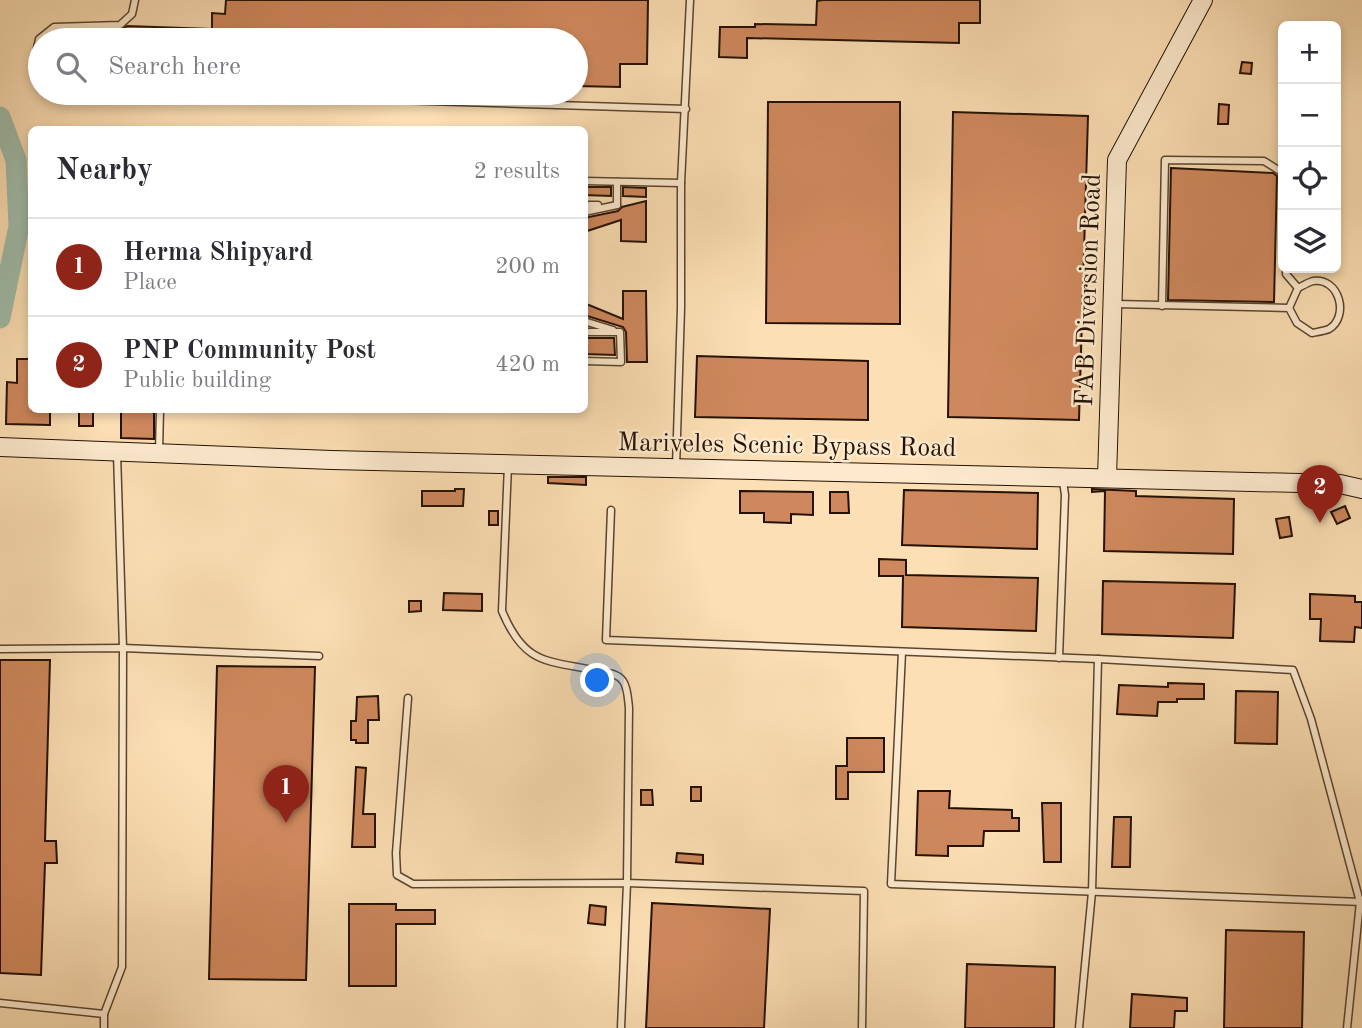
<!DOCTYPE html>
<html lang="en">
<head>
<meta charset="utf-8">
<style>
  :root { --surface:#fff; --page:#f2f2f3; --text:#2b2b33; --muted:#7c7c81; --line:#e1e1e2; --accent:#8f2418 }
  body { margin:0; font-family:"Old Standard TT",serif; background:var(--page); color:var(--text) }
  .controls { position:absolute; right:21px; top:21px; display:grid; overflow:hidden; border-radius:10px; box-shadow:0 4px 10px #0003 }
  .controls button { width:63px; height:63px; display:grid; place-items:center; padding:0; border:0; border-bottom:2px solid var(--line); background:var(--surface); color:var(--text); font:35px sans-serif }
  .you { position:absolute; left:598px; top:681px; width:24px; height:24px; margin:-18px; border:5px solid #fff; border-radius:50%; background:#1a73e8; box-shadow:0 0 0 10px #1a73e833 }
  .badge { display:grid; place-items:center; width:46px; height:46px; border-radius:50%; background:var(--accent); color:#fff; font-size:23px; font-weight:700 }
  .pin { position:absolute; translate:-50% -58px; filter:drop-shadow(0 2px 4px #0008) }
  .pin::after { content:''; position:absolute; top:37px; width:24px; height:21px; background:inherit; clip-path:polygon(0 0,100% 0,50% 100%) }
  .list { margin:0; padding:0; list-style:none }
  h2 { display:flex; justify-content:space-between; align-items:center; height:91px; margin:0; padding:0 28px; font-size:30px }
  h2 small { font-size:23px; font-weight:400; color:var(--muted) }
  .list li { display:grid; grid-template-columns:46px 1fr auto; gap:21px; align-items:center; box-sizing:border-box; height:98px; padding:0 28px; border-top:2px solid var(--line) }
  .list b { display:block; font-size:26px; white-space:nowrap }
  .list p { margin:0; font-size:23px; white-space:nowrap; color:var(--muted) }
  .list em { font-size:23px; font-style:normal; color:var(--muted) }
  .icon { flex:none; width:38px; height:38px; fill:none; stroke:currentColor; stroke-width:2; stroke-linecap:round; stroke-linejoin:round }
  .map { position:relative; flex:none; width:1362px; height:1028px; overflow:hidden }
  .search { position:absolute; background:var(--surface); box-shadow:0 4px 10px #0003; left:28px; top:28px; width:560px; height:77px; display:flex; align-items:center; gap:18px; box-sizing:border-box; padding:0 24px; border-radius:38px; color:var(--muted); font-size:26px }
  .panel { position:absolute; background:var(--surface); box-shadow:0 4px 10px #0003; left:28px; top:126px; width:560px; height:287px; border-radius:10px }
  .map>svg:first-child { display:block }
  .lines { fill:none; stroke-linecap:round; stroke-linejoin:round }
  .river { stroke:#9fbdab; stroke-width:21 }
  .building { fill:#cf885d; stroke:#241102; stroke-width:2 }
  .lane-casing { stroke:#5a442e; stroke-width:9 }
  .secondary-casing { stroke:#241102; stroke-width:20 }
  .lane { stroke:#fdeace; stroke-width:6 }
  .secondary { stroke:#fdeace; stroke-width:18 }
  .labels { text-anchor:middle; stroke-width:5; stroke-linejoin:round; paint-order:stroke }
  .street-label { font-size:26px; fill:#241102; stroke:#fdeace }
</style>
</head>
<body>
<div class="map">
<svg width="1362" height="1028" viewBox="0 0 1362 1028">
  <rect width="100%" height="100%" fill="#fcdfb4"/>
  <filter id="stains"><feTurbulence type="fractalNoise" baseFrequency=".00286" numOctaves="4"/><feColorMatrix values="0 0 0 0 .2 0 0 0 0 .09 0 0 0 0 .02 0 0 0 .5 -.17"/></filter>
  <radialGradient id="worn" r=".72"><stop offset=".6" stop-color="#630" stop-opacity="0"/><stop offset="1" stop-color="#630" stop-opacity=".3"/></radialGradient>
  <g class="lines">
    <path class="river" d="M0 117 16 160 19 226 0 318"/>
  </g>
  <g class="building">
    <path d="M226 0H648L647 64H620V87L576 86V40H103V31H120L127 26 212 29V13L225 14Z"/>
    <path d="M823 0H980V23H959V43L747 38V58L719 57 720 27H755V24L816 25 817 1Z"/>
    <path d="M1242 62 1252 63 1251 74 1240 73Z"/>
    <path d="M768 102H900V324L766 323Z"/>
    <path d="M1219 104 1229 105 1228 124H1218Z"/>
    <path d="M953 112 1088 116 1079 420 948 417Z"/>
    <path d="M1171 168 1273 173 1277 176 1274 302 1168 300Z"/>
    <path d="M584 187H611V196L584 195Z"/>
    <path d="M623 187 646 188V197L623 196Z"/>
    <path d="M646 201V242L621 241V220L584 232V218L618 211 622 207Z"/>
    <path d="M623 291H646L647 362H627L626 332 623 327 584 315V303L623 319Z"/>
    <path d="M584 338H614L615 355 584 354Z"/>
    <path d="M697 356 868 361V420L695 417Z"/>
    <path d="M17 359H32V410H50V425L6 424 7 382 17 383Z"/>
    <rect x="79" y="410" width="14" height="16"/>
    <path d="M121 410H154V439L121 438Z"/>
    <path d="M548 477H586V485L548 483Z"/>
    <path d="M455 489H464L463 506H422V491H455Z"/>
    <path d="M1092 489 1136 491V496L1234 499 1233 554 1104 551 1105 491 1092 492Z"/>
    <path d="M904 490 1038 493 1037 549 902 545Z"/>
    <path d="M740 491 813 492V515L791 514V523L764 522V513H740Z"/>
    <path d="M830 492H848L849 513H830Z"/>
    <path d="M1345 506 1350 518 1337 524 1331 512Z"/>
    <rect x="489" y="511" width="9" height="14"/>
    <path d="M1289 517 1292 536 1280 538 1276 519Z"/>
    <path d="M879 559 906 560V575L1038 578 1036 631 902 627 903 576H879Z"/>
    <path d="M1103 581 1235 584 1233 638 1102 634Z"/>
    <path d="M444 593 482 594V611L443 610Z"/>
    <path d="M1310 594 1355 596V602H1362V628L1355 627 1354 642 1320 641 1321 619H1310Z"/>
    <path d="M409 601H421V611L409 612Z"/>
    <path d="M0 660H50L45 841H56L57 863H45L41 975 0 973Z"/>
    <path d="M217 666 315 667 306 980 209 979Z"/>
    <path d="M1168 683 1204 684V699H1177V702H1158L1157 716 1117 714 1119 685 1168 687Z"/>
    <path d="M1236 691 1278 692 1277 744 1235 743Z"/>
    <path d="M378 696 379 720H368V743H356V740H351V721H356L357 697Z"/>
    <path d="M847 738H884V772H848V799H836V766H847Z"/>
    <path d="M356 767 366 768 363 814H375V847H352Z"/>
    <rect x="691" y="787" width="10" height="14"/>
    <path d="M641 790H652L653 805H641Z"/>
    <path d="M918 791H950L949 808 1012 810V818H1019V831H984L983 846H948V856L916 855Z"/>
    <path d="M1042 803H1061V862H1044Z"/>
    <path d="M1114 817H1131L1130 867H1112Z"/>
    <path d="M677 853 703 855V864L676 862Z"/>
    <path d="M652 903 770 909 764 1028H646Z"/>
    <path d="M349 904H396V910H435V924H396V986H349Z"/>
    <path d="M590 905 606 907 605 925 588 923Z"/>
    <path d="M1226 930 1304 932 1302 1028H1224Z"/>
    <path d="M967 964 1055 967 1054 1028H965Z"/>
    <path d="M1132 994 1187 998V1011H1175L1174 1028H1130Z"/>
  </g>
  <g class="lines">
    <defs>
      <g id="lane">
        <path d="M40 78 34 62 39 39 54 27 120 25 132 14 135 0"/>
        <path d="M169 93 686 109"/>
        <path d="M584 181 681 183"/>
        <path d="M617 182V205"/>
        <path d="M584 205H598"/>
        <path d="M584 212 617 205"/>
        <path d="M1115 304 1289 308 1297 323 1312 333C1317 332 1324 331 1329 329 1350 316 1339 277 1313 281 1309 282 1302 286 1298 288L1286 274V268"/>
        <path d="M1162 306 1165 160 1264 161 1283 173"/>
        <path d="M1289 308 1298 288"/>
        <path d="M584 321 613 330"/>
        <path d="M584 332H620L621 362 584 361"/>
        <path d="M159 451 160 410"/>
        <path d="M508 465 502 611C525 666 547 660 598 671 608 673 617 673 623 681 628 688 628 700 629 708L627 883 864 891 862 1028"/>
        <path d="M676 467 681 308V183L690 0"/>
        <path d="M611 510 606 640 1098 659 1293 670 1311 719 1360 902 1347 1028"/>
        <path d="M0 649 123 648 319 656"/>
        <path d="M902 652 891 884 1362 902"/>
        <path d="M1059 658 1065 495 1063 481"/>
        <path d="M408 698 396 853 397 875 413 884 627 883 621 1028"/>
        <path d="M0 1003 104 1014"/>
        <path d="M104 1028V1014L122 967 123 648 117 453"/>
        <path d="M1079 1028 1092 892 1098 659"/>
      </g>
      <g id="secondary">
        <path d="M0 447 332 460 1340 484 1362 489"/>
        <path d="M1107 478 1117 160 1203 0"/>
      </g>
    </defs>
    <use href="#lane" class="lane-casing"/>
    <use href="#secondary" class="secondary-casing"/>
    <use href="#lane" class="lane"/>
    <use href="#secondary" class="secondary"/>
  </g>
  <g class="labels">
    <g class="street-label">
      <text transform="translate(1087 290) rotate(-88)" y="9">FAB Diversion Road</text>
      <text transform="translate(787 444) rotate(1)" y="9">Mariveles Scenic Bypass Road</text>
    </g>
  </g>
  <rect width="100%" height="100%" filter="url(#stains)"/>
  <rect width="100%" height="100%" fill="url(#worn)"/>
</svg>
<div class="controls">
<button>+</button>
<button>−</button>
<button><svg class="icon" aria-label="locate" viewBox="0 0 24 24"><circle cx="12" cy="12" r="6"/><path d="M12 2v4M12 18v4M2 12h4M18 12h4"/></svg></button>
<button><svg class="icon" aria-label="layers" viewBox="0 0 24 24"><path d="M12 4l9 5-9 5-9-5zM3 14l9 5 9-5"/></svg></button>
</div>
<div class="you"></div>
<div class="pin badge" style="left:286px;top:823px">1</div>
<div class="pin badge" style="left:1320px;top:523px">2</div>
<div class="search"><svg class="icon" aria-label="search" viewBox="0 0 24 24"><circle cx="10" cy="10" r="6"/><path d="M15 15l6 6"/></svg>Search here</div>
<section class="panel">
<h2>Nearby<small>2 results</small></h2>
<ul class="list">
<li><span class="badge">1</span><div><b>Herma Shipyard</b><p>Place</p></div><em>200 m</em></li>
<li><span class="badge">2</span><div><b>PNP Community Post</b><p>Public building</p></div><em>420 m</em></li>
</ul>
</section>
</div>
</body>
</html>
